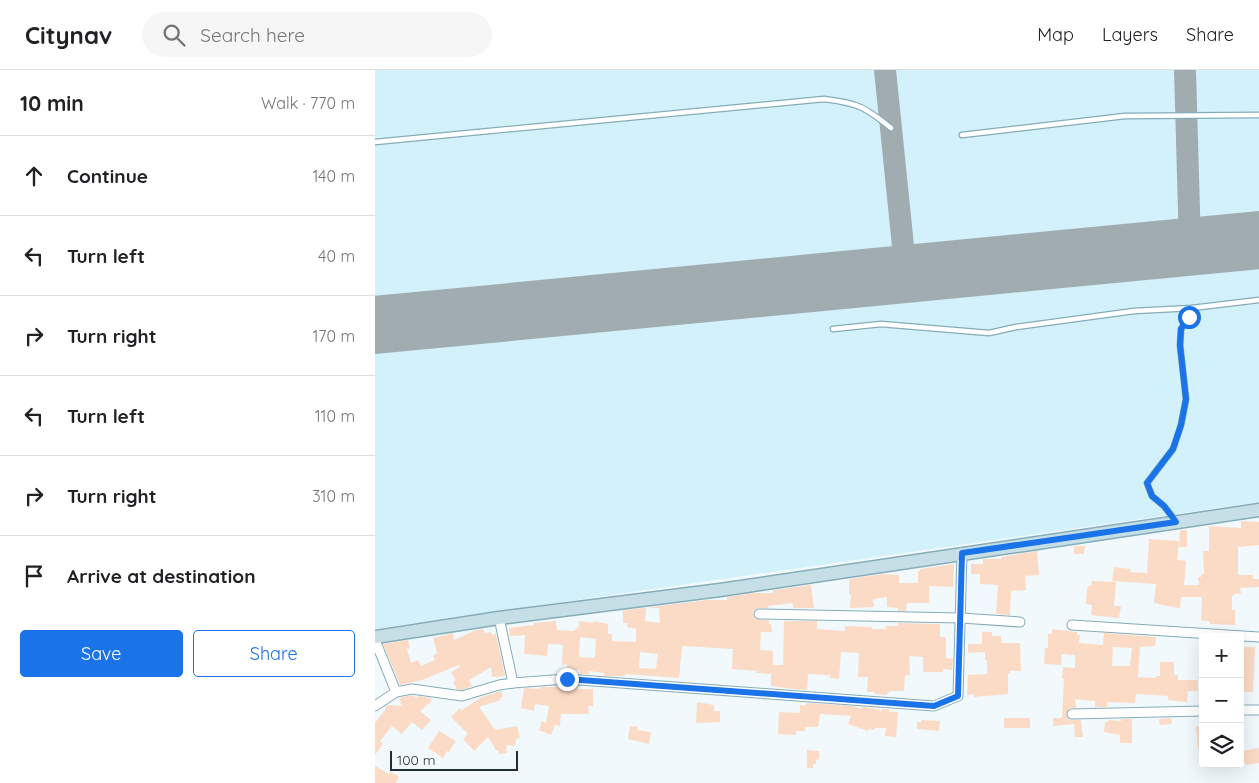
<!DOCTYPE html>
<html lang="en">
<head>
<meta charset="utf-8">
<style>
  :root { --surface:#fff; --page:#f6f6f6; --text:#202124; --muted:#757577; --line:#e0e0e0; --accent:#1a73e8 }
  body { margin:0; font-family:Quicksand,sans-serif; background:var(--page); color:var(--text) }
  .controls { position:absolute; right:15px; bottom:15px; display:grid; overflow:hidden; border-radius:5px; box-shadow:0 5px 20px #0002 }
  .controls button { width:45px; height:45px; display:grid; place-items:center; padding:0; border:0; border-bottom:1px solid var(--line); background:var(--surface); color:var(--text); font:25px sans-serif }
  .scale { position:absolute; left:15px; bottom:12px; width:128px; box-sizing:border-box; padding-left:5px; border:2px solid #1f2f35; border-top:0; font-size:14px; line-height:18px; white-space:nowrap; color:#1f2f35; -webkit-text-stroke:4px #f1f9fc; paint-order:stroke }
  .stop { position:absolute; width:15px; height:15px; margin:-11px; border:4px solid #1a73e8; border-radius:50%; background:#fff }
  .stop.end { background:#1a73e8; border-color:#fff; box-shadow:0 1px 5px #0008 }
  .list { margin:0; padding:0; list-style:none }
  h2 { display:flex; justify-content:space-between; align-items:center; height:65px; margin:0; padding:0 20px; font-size:21px }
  h2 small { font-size:16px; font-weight:400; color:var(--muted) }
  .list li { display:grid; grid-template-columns:32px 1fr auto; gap:15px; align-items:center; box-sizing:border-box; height:80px; padding:0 20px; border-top:1px solid var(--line) }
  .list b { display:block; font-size:19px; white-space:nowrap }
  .list em { font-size:16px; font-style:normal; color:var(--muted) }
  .actions { display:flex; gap:10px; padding:15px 20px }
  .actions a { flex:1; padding:11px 0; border:1px solid var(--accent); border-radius:5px; text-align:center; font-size:18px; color:var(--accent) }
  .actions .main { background:var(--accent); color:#fff }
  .icon { flex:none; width:28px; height:28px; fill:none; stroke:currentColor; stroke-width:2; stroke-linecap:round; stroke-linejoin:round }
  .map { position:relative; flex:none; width:884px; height:713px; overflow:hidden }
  header { display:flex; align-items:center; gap:30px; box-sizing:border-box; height:70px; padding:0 25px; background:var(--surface); border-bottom:1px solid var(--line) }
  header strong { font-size:24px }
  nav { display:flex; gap:28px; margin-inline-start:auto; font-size:18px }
  .search { width:350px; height:45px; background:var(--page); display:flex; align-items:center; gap:12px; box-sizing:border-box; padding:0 18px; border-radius:28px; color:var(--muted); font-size:19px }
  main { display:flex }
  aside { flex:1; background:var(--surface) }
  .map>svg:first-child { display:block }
  .built { fill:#d3f1fb }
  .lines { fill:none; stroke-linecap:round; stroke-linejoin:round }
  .taxiway { stroke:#a1acb0; stroke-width:22 }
  .runway { stroke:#a1acb0; stroke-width:58 }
  .building { fill:#fbdbc5; fill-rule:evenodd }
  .lane-casing { stroke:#85acb9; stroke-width:7 }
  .street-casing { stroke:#85acb9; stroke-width:11 }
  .secondary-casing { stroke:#85acb9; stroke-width:15 }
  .lane { stroke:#fff; stroke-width:4.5 }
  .street { stroke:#fff; stroke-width:9 }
  .secondary { stroke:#c6dfe6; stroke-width:12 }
  .route { stroke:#1a73e8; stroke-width:6 }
</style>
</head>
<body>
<header>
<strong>Citynav</strong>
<div class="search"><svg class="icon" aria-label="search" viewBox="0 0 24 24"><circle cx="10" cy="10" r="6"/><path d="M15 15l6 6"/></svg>Search here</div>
<nav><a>Map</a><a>Layers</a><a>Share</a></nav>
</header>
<main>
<aside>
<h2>10 min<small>Walk · 770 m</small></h2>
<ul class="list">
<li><svg class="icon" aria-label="ahead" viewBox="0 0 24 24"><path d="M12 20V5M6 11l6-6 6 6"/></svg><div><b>Continue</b></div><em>140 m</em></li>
<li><svg class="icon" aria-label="left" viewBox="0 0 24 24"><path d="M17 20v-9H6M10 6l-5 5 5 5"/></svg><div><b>Turn left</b></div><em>40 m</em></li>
<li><svg class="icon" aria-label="right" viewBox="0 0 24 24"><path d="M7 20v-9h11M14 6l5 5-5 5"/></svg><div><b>Turn right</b></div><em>170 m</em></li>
<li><svg class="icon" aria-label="left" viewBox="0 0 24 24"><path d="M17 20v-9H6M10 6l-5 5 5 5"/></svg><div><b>Turn left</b></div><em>110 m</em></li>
<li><svg class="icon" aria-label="right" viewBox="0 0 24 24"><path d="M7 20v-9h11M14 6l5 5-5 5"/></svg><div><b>Turn right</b></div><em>310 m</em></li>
<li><svg class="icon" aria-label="arrive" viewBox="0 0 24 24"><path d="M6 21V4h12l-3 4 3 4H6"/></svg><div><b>Arrive at destination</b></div></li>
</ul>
<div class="actions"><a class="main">Save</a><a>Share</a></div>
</aside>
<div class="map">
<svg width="884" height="713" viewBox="0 0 884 713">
  <rect width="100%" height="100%" fill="#f1f9fc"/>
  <path class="built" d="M0 0H884V432L0 559Z"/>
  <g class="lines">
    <g class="taxiway">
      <path d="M510 0 531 205"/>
      <path d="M810 0 815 176"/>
    </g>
    <path class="runway" d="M0 255 884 170"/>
  </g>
  <g class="building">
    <path d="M866 451 884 452V475L863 477V505H878V509H884V517L865 518 866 524H859V526H857V540H860V555L835 554V551H826L827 527H806L805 538 792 536 779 533 781 514 737 511 739 497 756 499 755 502 772 503 774 469 804 471 802 490 811 491 809 515H824L823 507H826V504H829L828 481H834V456L866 458Z"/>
    <path d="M805 460H812V477H804Z"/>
    <path d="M699 476H710L709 484H699Z"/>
    <path d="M662 481 664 505 650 506 651 520 636 521 635 545 621 544 623 515 605 514V504H596V494H608V489H626V487Z"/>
    <path d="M579 494 578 517 554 516V533H532L531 541H523V538L512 537V527L498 529 499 537 475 538 476 524H474V509L508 504 524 505V513H543V501H545V499Z"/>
    <path d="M717 511 741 512 739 536H746L744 548 716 545 717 535 711 534 712 521 713 516H716Z"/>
    <path d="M436 515 439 538H418V533L393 536V538H384L378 541V544L380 549 394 550V554H396L397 562H386L385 580 398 581V595H408L409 551H442V559L470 561V556L497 557V559H511V556H523V553L565 554V567H571V588L578 589 577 600 568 599V602H548V587L534 586 535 605H530L529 621H516L512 623V625L500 624V622H492L493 607H483L484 583 466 582 464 609 455 608V605L433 604 432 620 419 619 396 616V604L381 603 382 601 357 599 358 579 307 576 304 608 250 604V606H229V603L214 601V604H205V600H192V594L187 595 188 575 173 574 172 586 150 584 149 583 150 565 135 566 134 558 159 555 158 553 181 551 182 560 199 561 204 556V551L218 553V551L233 554V564H237V571L261 572V559L252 557 253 553H248V540L271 538 270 551 285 553 284 538H276V537L332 530H352V527L379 523H398V520ZM205 567 221 569 220 588 204 587ZM265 582 283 584 281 599 264 598Z"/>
    <path d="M108 559 110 563 116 562 117 565 121 564 130 606 117 607 116 597 94 610 97 616 87 620 82 619 78 612 81 610 76 603 85 596 84 595 47 610 25 615 8 574 33 570 35 578 32 579 36 593 43 590 46 596 60 590 58 586 62 583 58 568 78 563 79 570 101 560Z"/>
    <path d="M677 559 702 562V565H705L704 573 728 575 729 563 781 567 780 576 765 577 763 607 781 608V606H785V592H799V605H803V610H822L823 621H813L812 632 793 630V626L761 624 760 633 732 632V637H720V631L700 629 701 638H694L691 644 694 650H706L708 667H700L699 654 678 656V648H687L689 609H687L688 597 700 598V585L687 584 686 595 669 594 670 578H673V564H677ZM738 577 757 578 755 596H737Z"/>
    <path d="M607 562H617V566H626V573H645L646 601H635V604H633V624L599 627V624L592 625 593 605 612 604V590H610V582L593 583V574H607Z"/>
    <path d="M867 577H880L878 622H865V594H868Z"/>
    <path d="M188 615 203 616V619H218V636H213L214 644H186L185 656 180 655 176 665 164 660 167 651 171 653 174 636 160 634 159 641 146 638 149 618 165 619V617H188Z"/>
    <path d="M126 621 128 627 125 628 126 630 104 637 120 660 142 656 145 668 141 669 140 676 131 675 132 683 124 684 123 680H121L113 667 99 681 88 669 93 664 76 647 85 638 87 640 107 627Z"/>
    <path d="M37 625 42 628 44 626 55 628 57 631 45 641 56 650 47 660 37 652 27 664 17 656 5 671 8 674 0 685V653L10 640 11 636 13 635 27 636 24 628Z"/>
    <path d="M322 632 339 635V641H345V652L321 653Z"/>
    <path d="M432 633 479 636 486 639 487 637 498 638 506 641 507 639H514V642H523L521 667 510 666 511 658H500L499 660 494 659 493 661 473 654 476 646 445 644 443 657H430V661H421V665L403 664 404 642 425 643V635H431Z"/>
    <rect x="629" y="648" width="26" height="10"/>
    <path d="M796 648 797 654 785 655 784 649Z"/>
    <path d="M746 649H757V673H745V665L729 662 730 652H733V650L746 651Z"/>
    <path d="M546 650 565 651 564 661 542 659V652H546Z"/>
    <path d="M255 656 263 657 262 660 276 662 274 674 253 669Z"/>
    <path d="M828 656V679H823L821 657Z"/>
    <path d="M64 661 81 671 74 682 72 681 68 688 53 678Z"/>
    <path d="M884 678V693L870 695V693H868L866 681Z"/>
    <path d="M432 680 444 681V690L441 689V694H438V698H432Z"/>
    <path d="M0 696 14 704 15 702 24 706 21 713H0Z"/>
  </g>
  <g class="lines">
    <defs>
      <g id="lane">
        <path d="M587 65 750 46 884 45"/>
        <path d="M0 72 449 29C483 33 490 37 516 58"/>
        <path d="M458 259 506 254 614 263 641 257 759 241 817 238 884 230"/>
        <path d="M800 450 789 436 777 426 772 413 798 379 806 355 811 329 805 275 806 259 819 240 817 238"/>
      </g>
      <g id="street">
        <path d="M384 544 586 548 645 552"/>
        <path d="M124 548 138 613 191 609 559 636 583 626 587 483"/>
        <path d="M697 555 884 567"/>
        <path d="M0 570 21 622 0 636"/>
        <path d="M21 622 37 619 87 626 124 615 138 613"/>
        <path d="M865 640H884"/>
        <path d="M697 644 828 641"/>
      </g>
      <path id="secondary" d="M0 567 124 548 345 520 884 440"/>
    </defs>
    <use href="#lane" class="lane-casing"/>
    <use href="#street" class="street-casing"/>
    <use href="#secondary" class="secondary-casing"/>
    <use href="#lane" class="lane"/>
    <use href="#street" class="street"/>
    <use href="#secondary" class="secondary"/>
  </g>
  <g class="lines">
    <path class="route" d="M192 609 559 636 583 626 587 483 801 452 789 436 777 426 772 413 798 379 806 355 811 329 805 275 806 259 814 247"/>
  </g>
</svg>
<div class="controls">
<button>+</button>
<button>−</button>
<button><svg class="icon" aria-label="layers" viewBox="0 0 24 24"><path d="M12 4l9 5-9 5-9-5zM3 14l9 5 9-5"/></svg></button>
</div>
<div class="scale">100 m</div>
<div class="stop" style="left:814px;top:247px"></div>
<div class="stop end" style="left:192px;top:609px"></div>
</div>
</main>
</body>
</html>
